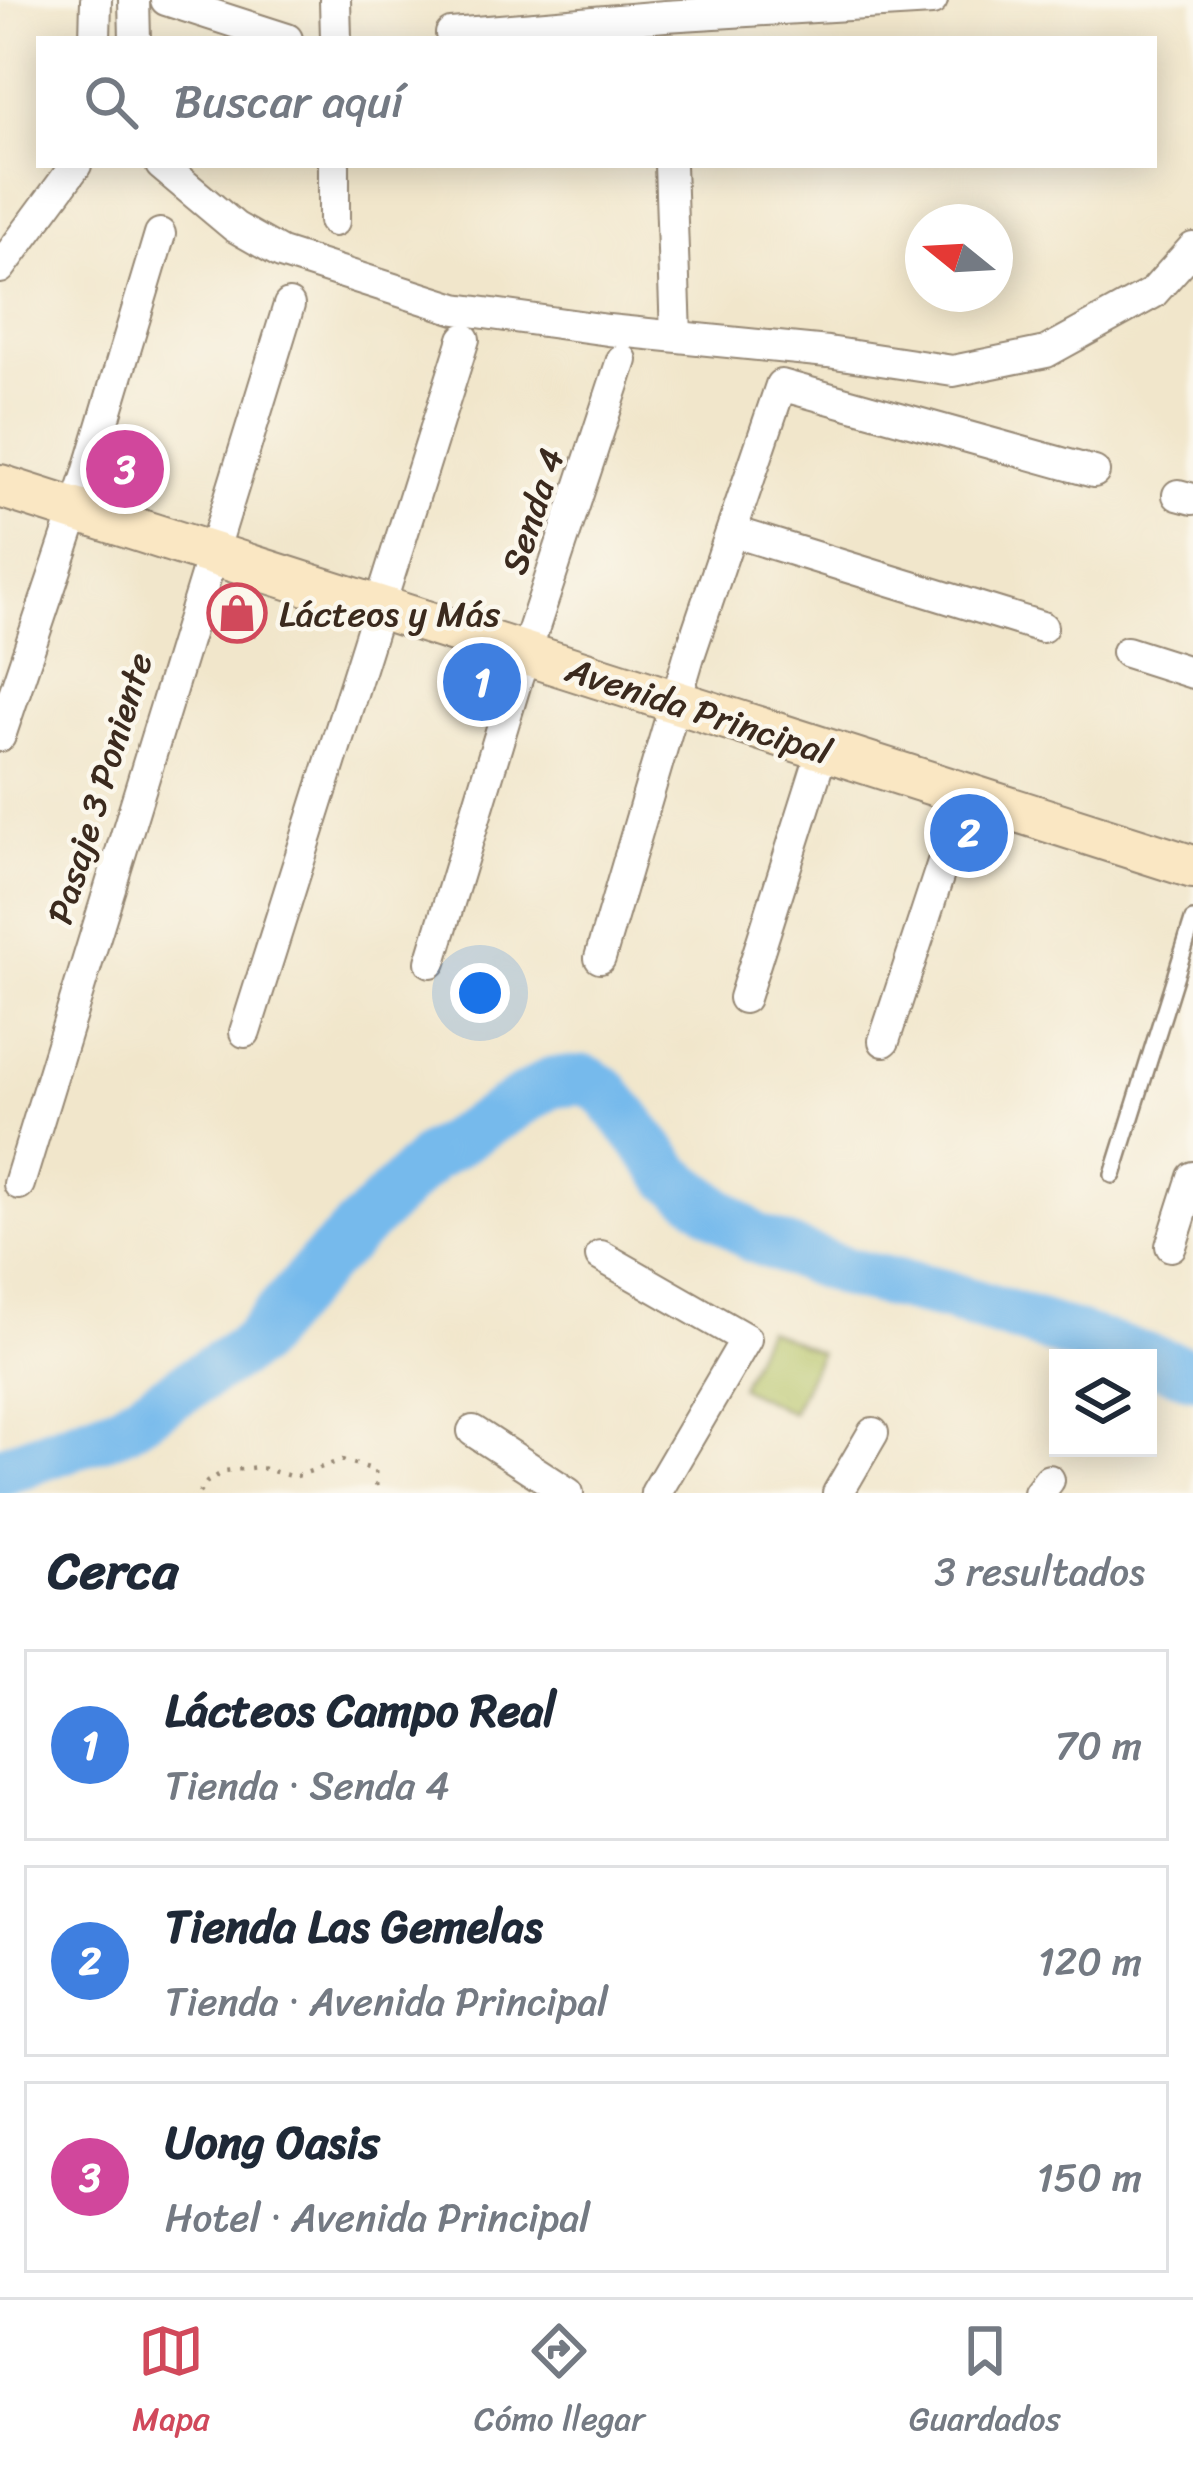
<!DOCTYPE html>
<html lang="es">
<head>
<meta charset="utf-8">
<style>
  :root { --surface:#fff; --page:#f2f2f3; --text:#1f2937; --muted:#747a83; --line:#e0e1e3; --accent:#d1495b }
  body { margin:0; font-family:Sriracha,sans-serif; background:var(--page); color:var(--text) }
  .controls { position:absolute; right:36px; bottom:36px; display:grid; overflow:hidden; border-radius:0px; box-shadow:0 6px 30px #0003 }
  .controls button { width:108px; height:108px; display:grid; place-items:center; padding:0; border:0; border-bottom:3px solid var(--line); background:var(--surface); color:var(--text); font:60px sans-serif }
  .compass { position:absolute; left:905px; top:204px; width:108px; height:108px; border-radius:50%; background:var(--surface); box-shadow:0 6px 30px #0003; rotate:288deg }
  .you { position:absolute; left:480px; top:993px; width:42px; height:42px; margin:-30px; border:9px solid #fff; border-radius:50%; background:#1a73e8; box-shadow:0 0 0 18px #1a73e833 }
  .badge { display:grid; place-items:center; width:78px; height:78px; border-radius:50%; background:var(--accent); color:#fff; font-size:39px; font-weight:700 }
  .pin { position:absolute; translate:-50% -50%; border:6px solid #fff; box-shadow:0 3px 12px #0006 }
  .list { margin:0; padding:0; list-style:none }
  h2 { display:flex; justify-content:space-between; align-items:center; height:156px; margin:0; padding:0 48px; font-size:51px }
  h2 small { font-size:39px; font-weight:400; color:var(--muted) }
  .list li { display:grid; grid-template-columns:78px 1fr auto; gap:36px; align-items:center; box-sizing:border-box; height:192px; margin:0 24px 24px; padding:0 24px; border:3px solid var(--line); border-radius:0px }
  .list b { display:block; font-size:45px; white-space:nowrap }
  .list p { margin:0; font-size:39px; white-space:nowrap; color:var(--muted) }
  .list em { font-size:39px; font-style:normal; color:var(--muted) }
  .icon { flex:none; width:66px; height:66px; fill:none; stroke:currentColor; stroke-width:2; stroke-linecap:round; stroke-linejoin:round }
  .map { position:relative; flex:none; width:1193px; height:1493px; overflow:hidden }
  .search { position:absolute; background:var(--surface); box-shadow:0 6px 30px #0003; left:36px; right:36px; top:36px; height:132px; display:flex; align-items:center; gap:30px; box-sizing:border-box; padding:0 42px; border-radius:0px; color:var(--muted); font-size:45px }
  .sheet { height:804px; background:var(--surface) }
  nav { display:flex; justify-content:space-around; align-items:center; box-sizing:border-box; height:168px; border-top:3px solid var(--line); background:var(--surface); font-size:33px; color:var(--muted) }
  nav a { display:grid; justify-items:center; gap:6px }
  nav .on { color:var(--accent) }
  .map>svg:first-child { display:block }
  .green { fill:#b5c366; stroke:#787642; stroke-width:3 }
  .lines { fill:none; stroke-linecap:round; stroke-linejoin:round }
  .river { stroke:#76baec; stroke-width:51 }
  .building { fill:#e2aaba }
  .lane-casing { stroke:#968874; stroke-width:20 }
  .street-casing { stroke:#968874; stroke-width:34 }
  .secondary-casing { stroke:#968874; stroke-width:46 }
  .path { stroke:#968874; stroke-width:4.5; stroke-dasharray:3 9; stroke-linecap:butt }
  .lane { stroke:#fff; stroke-width:15 }
  .street { stroke:#fff; stroke-width:30 }
  .secondary { stroke:#fae7c3; stroke-width:42 }
  .labels { text-anchor:middle; stroke-width:9; stroke-linejoin:round; paint-order:stroke }
  .street-label { font-size:36px; fill:#3b2a1e; stroke:#fbf7ec }
  .poi-label { font-size:36px; fill:#3b2a1e; stroke:#fbf7ec; text-anchor:start }
</style>
</head>
<body>
<div class="map">
<svg width="1193" height="1493" viewBox="0 0 1193 1493">
  <rect width="100%" height="100%" fill="#fbf7ec"/>
  <filter id="ink" filterUnits="userSpaceOnUse"><feTurbulence type="fractalNoise" baseFrequency=".00833" numOctaves="2"/><feDisplacementMap in="SourceGraphic" scale="24" xChannelSelector="R" yChannelSelector="G"/><feConvolveMatrix kernelMatrix="1 2 1 2 8 2 1 2 1" color-interpolation-filters="sRGB"/></filter>
  <filter id="wash" filterUnits="userSpaceOnUse"><feTurbulence type="fractalNoise" baseFrequency=".004" numOctaves="4" result="noise"/><feDisplacementMap in="SourceGraphic" scale="48" xChannelSelector="R" yChannelSelector="G"/><feGaussianBlur stdDeviation="2.7" result="paint"/><feColorMatrix in="noise" values="0 0 0 0 0 0 0 0 0 0 0 0 0 0 0 0 0 1.4 0 .05"/><feComposite in="paint" operator="in"/></filter>
  <g filter="url(#wash)">
    <rect width="100%" height="100%" fill="#f1e6cb"/>
    <path class="green" d="M766 1329 820 1353 792 1413 740 1387Z"/>
    <g class="lines">
      <g class="river">
        <path d="M1148 1359 1193 1373"/>
        <path d="M0 1471 122 1427 252 1345 321 1265 431 1157 552 1082 586 1080 605 1091 673 1178 754 1238 847 1273 945 1295 1144 1358"/>
      </g>
    </g>
    <g id="blocks">
      <g class="building">
        <path d="M233 596 263 605 254 635 211 621 218 603Z"/>
        <path d="M475 669 495 676 488 696 468 689Z"/>
      </g>
    </g>
  </g>
  <g filter="url(#ink)">
    <use href="#blocks" fill-opacity="0" stroke="#968874" stroke-width="3"/>
    <g class="lines">
      <defs>
        <path id="lane" d="M1113 1175 1193 920"/>
        <g id="street">
          <path d="M134 0 135 39"/>
          <path d="M166 0 287 39"/>
          <path d="M335 0 336 39"/>
          <path d="M451 34 665 16 932 0"/>
          <path d="M95 39 96 0"/>
          <path d="M161 165 235 227 281 253 456 309 608 330 828 352 953 371 1046 352 1153 293 1193 248"/>
          <path d="M670 165 676 336"/>
          <path d="M334 221V165"/>
          <path d="M0 268 76 165"/>
          <path d="M1178 495 1193 499"/>
          <path d="M734 532 1042 627"/>
          <path d="M1127 652 1193 673"/>
          <path d="M0 736 87 477 160 234"/>
          <path d="M600 958 689 656 781 385 1094 472"/>
          <path d="M431 962 516 682 622 360"/>
          <path d="M744 998 823 749"/>
          <path d="M245 1032 464 339"/>
          <path d="M884 1041 965 795"/>
          <path d="M19 1184 289 305"/>
          <path d="M1171 1246 1193 1177"/>
          <path d="M601 1256 746 1339 656 1493"/>
          <path d="M473 1431 568 1493"/>
          <path d="M838 1493 873 1433"/>
          <path d="M1039 1493 1049 1480"/>
        </g>
        <path id="secondary" d="M0 486 1193 867"/>
      </defs>
      <use href="#lane" class="lane-casing"/>
      <use href="#street" class="street-casing"/>
      <use href="#secondary" class="secondary-casing"/>
      <path class="path" d="M199 1493 207 1482 225 1471 258 1467 294 1477 342 1460 375 1470 377 1493"/>
      <use href="#lane" class="lane"/>
      <use href="#street" class="street"/>
      <use href="#secondary" class="secondary"/>
    </g>
  </g>
  <defs>
    <symbol id="shop-ring" viewBox="-11 -11 22 22"><circle r="9.5" fill="#fbf7ec" stroke="#d1495b" stroke-width="1.5"/><path d="M-5-2.5h2.3a2.7 3.5 0 0 1 5.4 0H5L5.5 6h-11ZM-1.5-2.5h3a1.5 2.3 0 0 0-3 0Z" fill="#d1495b"/></symbol>
  </defs>
  <g fill-rule="evenodd">
    <use href="#shop-ring" x="204" y="580" width="66" height="66"/>
  </g>
  <g class="labels">
    <g class="street-label">
      <text transform="translate(532 511) rotate(-72)" y="13">Senda 4</text>
      <text transform="translate(699 710) rotate(18)" y="13">Avenida Principal</text>
      <text transform="translate(99 788) rotate(-73)" y="13">Pasaje 3 Poniente</text>
    </g>
    <g class="poi-label">
      <text x="279" y="626">Lácteos y Más</text>
    </g>
  </g>
</svg>
<div class="controls">
<button><svg class="icon" aria-label="layers" viewBox="0 0 24 24"><path d="M12 4l9 5-9 5-9-5zM3 14l9 5 9-5"/></svg></button>
</div>
<svg class="compass" viewBox="-18 -18 36 36"><path d="M0-13l5 13h-10z" fill="#e53935"/><path d="M0 13l5-13h-10z" fill="#747a83"/></svg>
<div class="you"></div>
<div class="pin badge" style="left:482px;top:682px;background:#3f7fe0">1</div>
<div class="pin badge" style="left:969px;top:833px;background:#3f7fe0">2</div>
<div class="pin badge" style="left:125px;top:469px;background:#d1479c">3</div>
<div class="search"><svg class="icon" aria-label="search" viewBox="0 0 24 24"><circle cx="10" cy="10" r="6"/><path d="M15 15l6 6"/></svg>Buscar aquí</div>
</div>
<section class="sheet">
<h2>Cerca<small>3 resultados</small></h2>
<ul class="list">
<li><span class="badge" style="background:#3f7fe0">1</span><div><b>Lácteos Campo Real</b><p>Tienda · Senda 4</p></div><em>70 m</em></li>
<li><span class="badge" style="background:#3f7fe0">2</span><div><b>Tienda Las Gemelas</b><p>Tienda · Avenida Principal</p></div><em>120 m</em></li>
<li><span class="badge" style="background:#d1479c">3</span><div><b>Uong Oasis</b><p>Hotel · Avenida Principal</p></div><em>150 m</em></li>
</ul>
</section>
<nav>
<a class="on"><svg class="icon" aria-label="map" viewBox="0 0 24 24"><path d="M3 6l6-2 6 2 6-2v14l-6 2-6-2-6 2zM9 4v14M15 6v14"/></svg>Mapa</a>
<a><svg class="icon" aria-label="directions" viewBox="0 0 24 24"><path d="M12 3l9 9-9 9-9-9zM9 14v-3h6M13 9l2 2-2 2"/></svg>Cómo llegar</a>
<a><svg class="icon" aria-label="saved" viewBox="0 0 24 24"><path d="M7 4h10v16l-5-4-5 4z"/></svg>Guardados</a>
</nav>
</body>
</html>
